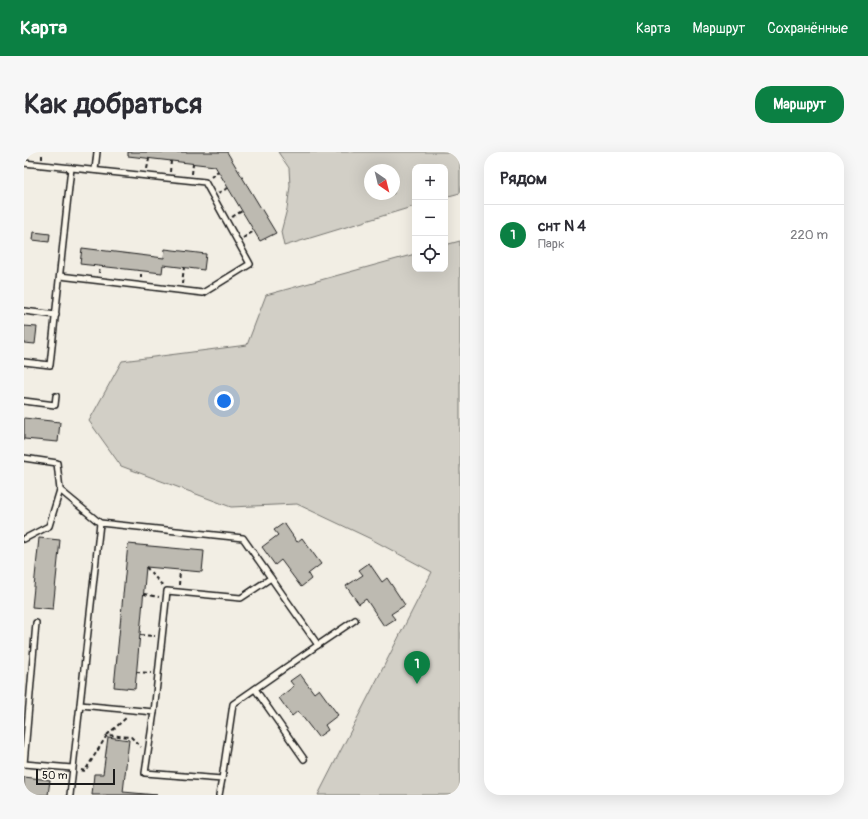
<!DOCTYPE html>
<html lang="ru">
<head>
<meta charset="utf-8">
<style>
  :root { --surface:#fff; --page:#f7f7f7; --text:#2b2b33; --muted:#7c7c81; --line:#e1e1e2; --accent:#0b8043 }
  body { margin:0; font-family:Pangolin,sans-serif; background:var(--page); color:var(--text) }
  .controls { position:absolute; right:12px; top:12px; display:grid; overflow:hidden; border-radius:8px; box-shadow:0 4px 16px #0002 }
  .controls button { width:36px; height:36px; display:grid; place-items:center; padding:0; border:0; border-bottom:1px solid var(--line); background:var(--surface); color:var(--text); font:20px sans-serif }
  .compass { position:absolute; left:340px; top:12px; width:36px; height:36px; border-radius:50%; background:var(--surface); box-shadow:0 4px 16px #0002; rotate:145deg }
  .scale { position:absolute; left:12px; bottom:10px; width:79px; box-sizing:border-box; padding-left:4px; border:2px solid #1c1c1c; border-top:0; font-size:11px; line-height:14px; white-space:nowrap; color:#1c1c1c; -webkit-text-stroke:3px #fbf7ec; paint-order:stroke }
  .you { position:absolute; left:200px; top:249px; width:14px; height:14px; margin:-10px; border:3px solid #fff; border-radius:50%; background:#1a73e8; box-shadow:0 0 0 6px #1a73e833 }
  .badge { display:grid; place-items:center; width:26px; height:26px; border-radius:50%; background:var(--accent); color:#fff; font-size:13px; font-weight:700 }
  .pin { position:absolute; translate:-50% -33px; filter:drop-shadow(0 1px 2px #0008) }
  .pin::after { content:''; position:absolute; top:21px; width:14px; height:12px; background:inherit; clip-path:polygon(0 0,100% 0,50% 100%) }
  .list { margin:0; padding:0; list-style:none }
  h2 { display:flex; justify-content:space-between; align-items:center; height:52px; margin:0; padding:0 16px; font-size:17px }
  h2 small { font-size:13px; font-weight:400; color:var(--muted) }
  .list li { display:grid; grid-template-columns:26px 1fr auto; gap:12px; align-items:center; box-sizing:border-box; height:60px; padding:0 16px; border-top:1px solid var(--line) }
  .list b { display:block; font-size:15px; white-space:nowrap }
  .list p { margin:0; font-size:13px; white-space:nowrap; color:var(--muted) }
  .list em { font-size:13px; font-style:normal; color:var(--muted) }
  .icon { flex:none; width:22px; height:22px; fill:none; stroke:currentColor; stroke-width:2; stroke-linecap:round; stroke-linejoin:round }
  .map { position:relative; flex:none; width:436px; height:643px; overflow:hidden; border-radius:16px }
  header { display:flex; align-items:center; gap:24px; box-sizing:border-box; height:56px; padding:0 20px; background:var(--accent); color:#fff }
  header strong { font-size:19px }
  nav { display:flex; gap:22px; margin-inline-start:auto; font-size:14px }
  .intro { display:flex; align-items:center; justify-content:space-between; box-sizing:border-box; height:96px; padding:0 24px }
  h1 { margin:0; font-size:28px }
  .button { padding:10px 18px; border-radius:16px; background:var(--accent); color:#fff; font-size:14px; font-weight:700 }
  main { display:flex; gap:24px; padding:0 24px }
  aside { flex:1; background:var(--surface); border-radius:16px; box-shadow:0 4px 16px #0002 }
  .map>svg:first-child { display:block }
  .green { fill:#d2cfc6; stroke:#777671; fill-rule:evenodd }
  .building { fill:#bdbab1; stroke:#1c1c1c }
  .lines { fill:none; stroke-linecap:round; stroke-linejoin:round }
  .service-casing { stroke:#1c1c1c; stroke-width:8 }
  .path { stroke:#1c1c1c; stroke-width:2; stroke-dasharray:4 3; stroke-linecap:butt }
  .service { stroke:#fbf7ec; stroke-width:5 }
</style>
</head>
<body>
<header>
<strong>Карта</strong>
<nav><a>Карта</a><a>Маршрут</a><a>Сохранённые</a></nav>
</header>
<div class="intro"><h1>Как добраться</h1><a class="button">Маршрут</a></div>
<main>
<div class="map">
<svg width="436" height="643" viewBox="0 0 436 643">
  <rect width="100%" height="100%" fill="#f2eee4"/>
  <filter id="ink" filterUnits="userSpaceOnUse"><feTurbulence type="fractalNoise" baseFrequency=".025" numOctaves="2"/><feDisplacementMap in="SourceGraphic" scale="8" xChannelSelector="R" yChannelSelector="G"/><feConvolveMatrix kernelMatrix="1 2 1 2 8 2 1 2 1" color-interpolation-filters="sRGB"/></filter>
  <g filter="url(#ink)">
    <g class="green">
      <path d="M254 0H436V41L421 45V15H391V54L260 94 257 80 263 57 266 34 265 16ZM346 18H370V42H346Z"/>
      <path d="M436 89V643H294L408 420 347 387 273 352 207 355 97 314 65 269 98 209 223 193 242 143 391 102V117H421V93Z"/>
    </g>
    <g class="building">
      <path d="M104 0H203L252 81 236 89 191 14 104 4Z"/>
      <path d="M10 80 26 82 25 90 9 88Z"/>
      <path d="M58 96 140 106 141 97 182 102 180 118 139 113 138 121 56 112Z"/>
      <path d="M0 174 13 175 11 192 0 191Z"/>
      <path d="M0 266 36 270 34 290 0 287Z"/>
      <path d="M260 371 273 390 278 386 297 412 284 422 287 427 277 435 257 408 251 413 238 395 254 383 250 378Z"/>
      <path d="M15 386 36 388 29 457 8 455Z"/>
      <path d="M104 392 180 399 178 420 122 415 111 537 90 535Z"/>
      <path d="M345 411 358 430 363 426 381 453 367 462 371 467 360 474 342 447 335 452 322 434 339 423 335 418Z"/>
      <path d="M276 522 290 541 295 537 314 563 301 573 304 578 294 585 274 559 268 564 255 546 270 534 266 529Z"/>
      <path d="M84 585 105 588 99 640 133 643H68L70 622H79Z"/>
      <path d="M0 625 26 628 24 643H0Z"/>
    </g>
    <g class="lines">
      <defs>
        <g id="service">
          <path d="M0 11 181 30 226 112 179 141 36 124"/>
          <path d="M71 18 73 0"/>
          <path d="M0 159 32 163"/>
          <path d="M0 210 26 213 47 16"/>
          <path d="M0 249 31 253 32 244"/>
          <path d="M0 306 33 311 36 338 25 374 0 387"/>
          <path d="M36 338 76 371"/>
          <path d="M294 493 331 468"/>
          <path d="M231 537 280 607"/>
          <path d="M56 553 130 560 121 621 198 627 195 643"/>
          <path d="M0 612 12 471"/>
          <path d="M0 612 48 616"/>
          <path d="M198 627 209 552 294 493 247 426"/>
          <path d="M46 643 76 371 219 386 247 426 217 446 143 439 130 560"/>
        </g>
      </defs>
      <use href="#service" class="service-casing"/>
      <g class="path">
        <path d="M18 7V0"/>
        <path d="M123 17 125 7"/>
        <path d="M146 20 147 9"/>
        <path d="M168 22 169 12"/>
        <path d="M187 25 194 19"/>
        <path d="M194 41 204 36"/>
        <path d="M208 65 218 59"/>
        <path d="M219 86 230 79"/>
        <path d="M75 121 76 114"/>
        <path d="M117 126V119"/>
        <path d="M158 132 160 115"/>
        <path d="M122 415 138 433"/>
        <path d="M155 433 156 418"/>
        <path d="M120 442 135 445"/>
        <path d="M116 483 131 484"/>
        <path d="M112 520 127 521"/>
        <path d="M83 583 103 565"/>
        <path d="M57 618 61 619 83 583 107 585 117 595"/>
      </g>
      <use href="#service" class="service"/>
    </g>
  </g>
</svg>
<div class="controls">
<button>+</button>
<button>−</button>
<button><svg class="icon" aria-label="locate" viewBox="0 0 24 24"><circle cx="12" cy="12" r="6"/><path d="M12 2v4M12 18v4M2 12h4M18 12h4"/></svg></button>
</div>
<svg class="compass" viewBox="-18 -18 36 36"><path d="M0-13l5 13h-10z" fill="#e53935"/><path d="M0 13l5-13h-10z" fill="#7c7c81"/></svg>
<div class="scale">50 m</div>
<div class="you"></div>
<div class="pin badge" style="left:393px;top:532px">1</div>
</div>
<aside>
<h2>Рядом<small></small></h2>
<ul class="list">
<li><span class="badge">1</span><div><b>снт N 4</b><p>Парк</p></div><em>220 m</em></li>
</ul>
</aside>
</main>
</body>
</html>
